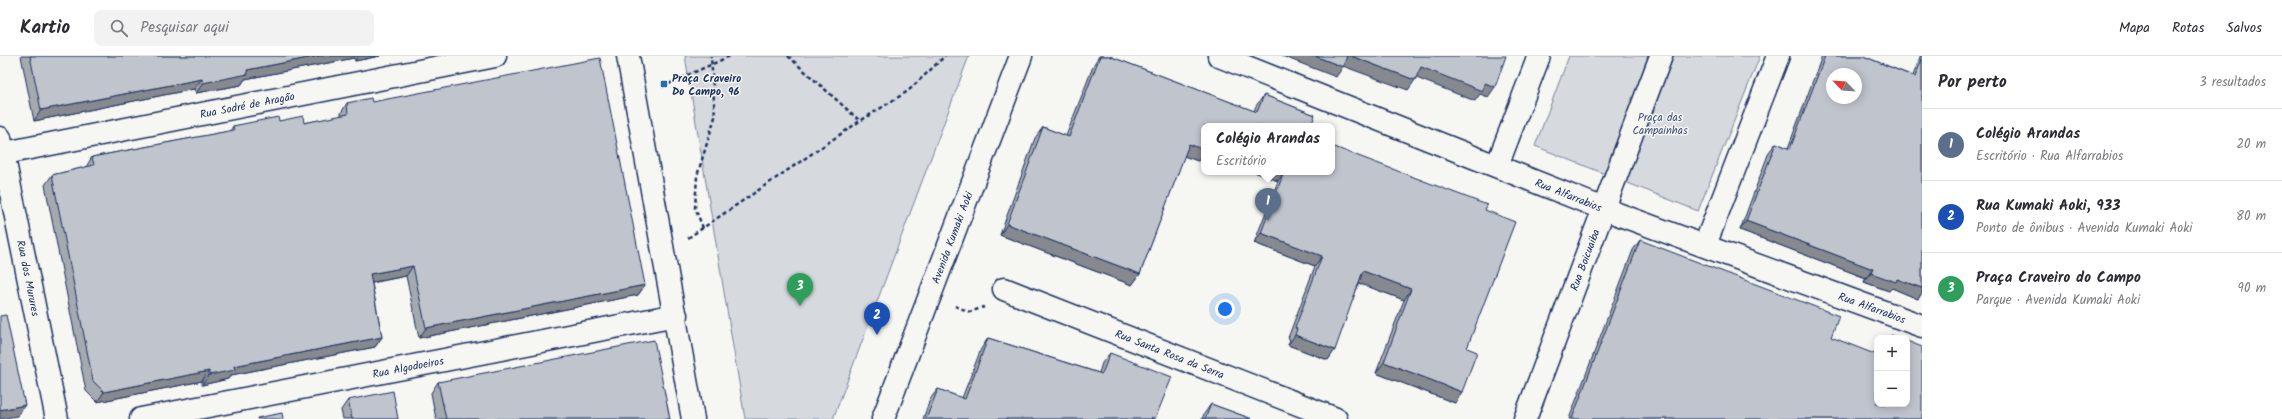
<!DOCTYPE html>
<html lang="pt">
<head>
<meta charset="utf-8">
<style>
  :root { --surface:#fff; --page:#f2f2f3; --text:#2b2b33; --muted:#7c7c81; --line:#e1e1e2; --accent:#ea580c }
  body { margin:0; font-family:Kalam,sans-serif; background:var(--page); color:var(--text) }
  .controls { position:absolute; right:12px; bottom:12px; display:grid; overflow:hidden; border-radius:8px; box-shadow:0 2px 10px #0003 }
  .controls button { width:36px; height:36px; display:grid; place-items:center; padding:0; border:0; border-bottom:1px solid var(--line); background:var(--surface); color:var(--text); font:20px sans-serif }
  .compass { position:absolute; left:1826px; top:12px; width:36px; height:36px; border-radius:50%; background:var(--surface); box-shadow:0 2px 10px #0003; rotate:295deg }
  .you { position:absolute; left:1225px; top:253px; width:14px; height:14px; margin:-10px; border:3px solid #fff; border-radius:50%; background:#1a73e8; box-shadow:0 0 0 6px #1a73e833 }
  .badge { display:grid; place-items:center; width:26px; height:26px; border-radius:50%; background:var(--accent); color:#fff; font-size:13px; font-weight:700 }
  .pin { position:absolute; translate:-50% -33px; filter:drop-shadow(0 1px 2px #0008) }
  .pin::after { content:''; position:absolute; top:21px; width:14px; height:12px; background:inherit; clip-path:polygon(0 0,100% 0,50% 100%) }
  .popup { position:absolute; left:1201px; top:67px; width:134px; height:52px; box-sizing:border-box; display:grid; place-content:center; border-radius:8px; background:var(--surface); filter:drop-shadow(0 1px 3px #0005); font-size:13px; white-space:nowrap; color:var(--muted) }
  .popup b { font-size:15px; color:var(--text) }
  .popup::after { content:''; position:absolute; left:50%; top:100%; margin-left:-8px; border:8px solid transparent; border-top-color:var(--surface) }
  .list { margin:0; padding:0; list-style:none }
  h2 { display:flex; justify-content:space-between; align-items:center; height:52px; margin:0; padding:0 16px; font-size:17px }
  h2 small { font-size:13px; font-weight:400; color:var(--muted) }
  .list li { display:grid; grid-template-columns:26px 1fr auto; gap:12px; align-items:center; box-sizing:border-box; height:72px; padding:0 16px; border-top:1px solid var(--line) }
  .list b { display:block; font-size:15px; white-space:nowrap }
  .list p { margin:0; font-size:13px; white-space:nowrap; color:var(--muted) }
  .list em { font-size:13px; font-style:normal; color:var(--muted) }
  .icon { flex:none; width:22px; height:22px; fill:none; stroke:currentColor; stroke-width:2; stroke-linecap:round; stroke-linejoin:round }
  .map { position:relative; flex:none; width:1922px; height:363px; overflow:hidden }
  header { display:flex; align-items:center; gap:24px; box-sizing:border-box; height:56px; padding:0 20px; background:var(--surface); border-bottom:1px solid var(--line) }
  header strong { font-size:19px }
  nav { display:flex; gap:22px; margin-inline-start:auto; font-size:14px }
  .search { width:280px; height:36px; background:var(--page); display:flex; align-items:center; gap:10px; box-sizing:border-box; padding:0 14px; border-radius:8px; color:var(--muted); font-size:15px }
  main { display:flex }
  aside { flex:1; background:var(--surface) }
  .map>svg:first-child { display:block }
  .green { fill:#d6d9dd; stroke:#78849e }
  .lines { fill:none; stroke-linecap:round; stroke-linejoin:round }
  .minor-casing { stroke:#1b2f5e; stroke-width:25 }
  .path { stroke:#1b2f5e; stroke-width:2.5; stroke-dasharray:4 3; stroke-linecap:butt }
  .minor { stroke:#f6f6f2; stroke-width:22 }
  .wall { fill:#a5a9b0; stroke:#1b2f5e }
  .shaded-wall { fill:#868990; stroke:#1b2f5e }
  .building { fill:#c0c4cd; stroke:#1b2f5e; fill-rule:evenodd }
  .poi-dot { fill:#1f6fb2; stroke:#f6f6f2; stroke-width:1.5 }
  .labels { text-anchor:middle; stroke-width:3; stroke-linejoin:round; paint-order:stroke }
  .poi-label { font-size:11px; font-weight:bold; fill:#1b2f5e; stroke:#f6f6f2; text-anchor:start }
  .street-label { font-size:11px; fill:#1b2f5e; stroke:#f6f6f2 }
  .park-label { font-size:11px; fill:#405177; stroke:#f6f6f2 }
</style>
</head>
<body>
<header>
<strong>Kartio</strong>
<div class="search"><svg class="icon" aria-label="search" viewBox="0 0 24 24"><circle cx="10" cy="10" r="6"/><path d="M15 15l6 6"/></svg>Pesquisar aqui</div>
<nav><a>Mapa</a><a>Rotas</a><a>Salvos</a></nav>
</header>
<main>
<div class="map">
<svg width="1922" height="363" viewBox="0 0 1922 363">
  <rect width="100%" height="100%" fill="#f6f6f2"/>
  <filter id="ink" filterUnits="userSpaceOnUse"><feTurbulence type="fractalNoise" baseFrequency=".025" numOctaves="2"/><feDisplacementMap in="SourceGraphic" scale="8" xChannelSelector="R" yChannelSelector="G"/><feConvolveMatrix kernelMatrix="1 2 1 2 8 2 1 2 1" color-interpolation-filters="sRGB"/></filter>
  <g filter="url(#ink)">
    <g class="green">
      <path d="M685 0H969L833 363H745Z"/>
      <path d="M1569 0H1760L1698 155 1535 90Z"/>
    </g>
    <g class="lines">
      <defs>
        <g id="minor">
          <path d="M628 0 693 363"/>
          <path id="s1" d="M1219 0 1604 153 1922 270"/>
          <path id="s2" d="M0 82 57 363"/>
          <path id="s3" d="M0 98 495 0"/>
          <path d="M1497 110 1539 0"/>
          <path d="M1705 189 1778 0"/>
          <path id="s4" d="M1004 233 1336 363"/>
          <path id="s5" d="M141 363 676 259"/>
          <path id="s6" d="M883 363 1021 0"/>
          <path id="s7" d="M1525 363 1661 0"/>
        </g>
      </defs>
      <use href="#minor" class="minor-casing"/>
      <g class="path">
        <path d="M788 0 860 65"/>
        <path d="M662 31 730 0"/>
        <path d="M703 172 695 152 697 120 715 61 711 0"/>
        <path d="M688 182 860 65 908 35 945 0"/>
        <path d="M955 250 970 256 984 251"/>
      </g>
      <use href="#minor" class="minor"/>
    </g>
    <g class="wall">
      <path d="M21 0H380L355 5 354 2 245 23 241 29 196 37 194 33 34 65Z"/>
      <path d="M1099 0H1109L1254 55 1256 50 1264 39 1315 59 1204 70V97L1198 105 1184 100 1140 218 1132 229 1000 179 1035 82 1043 71 1066 80 1094 8Z"/>
      <path d="M1822 0H1863L1913 20 1920 1V0H1922V237L1918 243 1892 232 1889 235 1864 226 1866 222 1740 174 1769 96 1776 87 1788 92Z"/>
      <path d="M372 46 645 229 638 239 419 282 406 220 372 227 382 281 375 291 231 319 228 323 202 329V325L97 346 86 335 45 129 52 119 86 111 92 101 230 75 233 70 279 65 304 67 341 60V57L347 47Z"/>
      <path d="M1255 116H1332L1485 154 1467 292 1455 347 1376 317 1404 244 1359 227 1328 304 1288 289 1290 283 1288 282 1315 210 1254 187 1278 125Z"/>
      <path d="M1640 184 1831 281 1877 348 1922 363H1569L1633 194Z"/>
      <path d="M988 282 1099 317 1102 307 1110 297 1155 363H923L930 343 938 333 962 342 981 293Z"/>
      <path d="M438 326 670 363H436L431 337Z"/>
      <path d="M348 344 398 363H343L341 354Z"/>
      <path d="M1211 348 1252 363H1202L1204 358Z"/>
    </g>
    <g class="shaded-wall">
      <path d="M318 0H355L354 2 245 23 241 29 196 37 203 27 247 14Z"/>
      <path d="M358 0H380L355 5Z"/>
      <path d="M1282 0H1315L1343 11 1336 21Z"/>
      <path d="M1346 0H1351L1415 24 1408 34 1340 9Z"/>
      <path d="M1421 11 1485 27 1495 31 1488 41 1480 38 1475 45 1414 21Z"/>
      <path d="M202 23 194 33 34 65 41 54Z"/>
      <path d="M1189 88 1204 92V97L1198 105 1181 99Z"/>
      <path d="M1255 116H1284L1278 125Z"/>
      <path d="M1746 165 1873 213 1866 222 1740 174Z"/>
      <path d="M1007 168 1140 218 1132 229 1000 179Z"/>
      <path d="M1261 177 1322 200 1315 210 1254 187Z"/>
      <path d="M413 210 406 220 363 228 370 218Z"/>
      <path d="M1363 215 1411 233 1404 244 1356 226Z"/>
      <path d="M1871 217 1897 223 1922 232V237L1918 243 1892 232 1889 235 1864 226Z"/>
      <path d="M645 229 638 239 419 282 426 272Z"/>
      <path d="M1295 279 1335 294 1328 304 1288 289Z"/>
      <path d="M382 281 375 291 231 319 228 323 202 329 209 319 234 310Z"/>
      <path d="M1384 306 1462 336 1455 347 1376 317Z"/>
      <path d="M209 315 202 325 97 346 104 336Z"/>
      <path d="M25 349 17 360 0 363V354Z"/>
    </g>
    <g class="building">
      <path d="M30 0H318L247 14 248 18 203 27 202 23 41 54Z"/>
      <path d="M1100 0H1109L1257 56 1264 39 1315 59 1311 70H1204V94L1189 88 1140 218 1007 168 1043 71 1069 81Z"/>
      <path d="M1315 0H1347L1343 11Z"/>
      <path d="M1351 0H1506L1495 31 1485 27 1482 35 1421 11 1415 24Z"/>
      <path d="M1825 0H1863L1915 21 1922 3V232L1897 223 1896 226 1871 217 1873 213 1746 165 1776 87 1790 93ZM1832 18H1856V42H1832Z"/>
      <path d="M600 2 645 229 426 272 413 210 370 218 382 281 234 310 235 314 209 319V315L104 336 93 325 52 119 94 109 92 101 234 74 233 70 278 61 279 65 303 60 304 67 348 58 347 47 371 42 372 46Z"/>
      <path d="M1332 90 1487 149 1485 154 1515 166 1467 292 1477 296 1462 336 1384 306 1411 233 1363 215 1335 294 1295 279 1297 273 1295 272 1322 200 1261 177 1284 116H1332Z"/>
      <path d="M1640 184 1839 260 1831 281 1877 299V348H1907V285L1922 291V363H1572Z"/>
      <path d="M6 259 25 349 0 354V260Z"/>
      <path d="M1891 279 1898 282H1890Z"/>
      <path d="M988 282 1102 318 1110 297 1172 321 1155 363 1152 361 1151 363H926L938 333 965 343Z"/>
      <path d="M654 284 670 363H446L438 326Z"/>
      <path d="M393 335 398 363H352L348 344Z"/>
      <path d="M1211 348 1252 363H1205Z"/>
      <path d="M282 357 283 363H257V362Z"/>
    </g>
  </g>
  <rect class="poi-dot" x="660" y="24" width="8" height="8" rx="2"/>
  <g class="labels">
    <g class="poi-label">
      <text x="672" y="26">Praça Craveiro<tspan x="672" dy="13">Do Campo, 96</tspan></text>
    </g>
    <g class="street-label">
      <text dy="4" stroke="none"><textPath href="#s3" startOffset="252">Rua Sodré de Aragão</textPath></text>
      <text dy="4" stroke="none"><textPath href="#s1" startOffset="376">Rua Alfarrabios</textPath></text>
      <text dy="4" stroke="none"><textPath href="#s6" startOffset="194">Avenida Kumaki Aoki</textPath></text>
      <text dy="4" stroke="none"><textPath href="#s7" startOffset="170">Rua Boicuaiba</textPath></text>
      <text dy="4" stroke="none"><textPath href="#s2" startOffset="143">Rua dos Murures</textPath></text>
      <text dy="4" stroke="none"><textPath href="#s1" startOffset="700">Rua Alfarrabios</textPath></text>
      <text dy="4" stroke="none"><textPath href="#s4" startOffset="178">Rua Santa Rosa da Serra</textPath></text>
      <text dy="4" stroke="none"><textPath href="#s5" startOffset="272">Rua Algodoeiros</textPath></text>
    </g>
    <g class="park-label">
      <text x="1660" y="65">Praça das<tspan x="1660" dy="13">Campainhas</tspan></text>
    </g>
  </g>
</svg>
<div class="controls">
<button>+</button>
<button>−</button>
</div>
<svg class="compass" viewBox="-18 -18 36 36"><path d="M0-13l5 13h-10z" fill="#e53935"/><path d="M0 13l5-13h-10z" fill="#7c7c81"/></svg>
<div class="you"></div>
<div class="pin badge" style="left:1268px;top:165px;background:#5c6f8a">1</div>
<div class="popup"><b>Colégio Arandas</b>Escritório</div>
<div class="pin badge" style="left:877px;top:279px;background:#1a4fb4">2</div>
<div class="pin badge" style="left:800px;top:250px;background:#2e9e5b">3</div>
</div>
<aside>
<h2>Por perto<small>3 resultados</small></h2>
<ul class="list">
<li><span class="badge" style="background:#5c6f8a">1</span><div><b>Colégio Arandas</b><p>Escritório · Rua Alfarrabios</p></div><em>20 m</em></li>
<li><span class="badge" style="background:#1a4fb4">2</span><div><b>Rua Kumaki Aoki, 933</b><p>Ponto de ônibus · Avenida Kumaki Aoki</p></div><em>80 m</em></li>
<li><span class="badge" style="background:#2e9e5b">3</span><div><b>Praça Craveiro do Campo</b><p>Parque · Avenida Kumaki Aoki</p></div><em>90 m</em></li>
</ul>
</aside>
</main>
</body>
</html>
